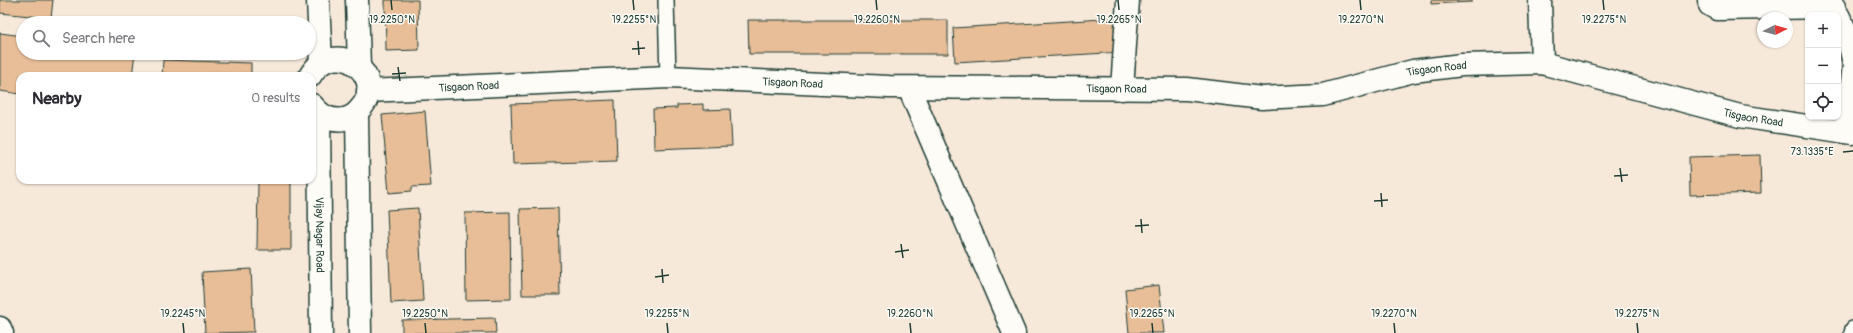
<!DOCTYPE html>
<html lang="en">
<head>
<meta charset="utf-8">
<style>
  :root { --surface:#fff; --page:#f7f7f7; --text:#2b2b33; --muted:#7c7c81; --line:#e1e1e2 }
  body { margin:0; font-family:Pangolin,sans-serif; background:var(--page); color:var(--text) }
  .controls { position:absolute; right:12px; top:12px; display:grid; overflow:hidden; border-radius:8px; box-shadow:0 1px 3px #0004 }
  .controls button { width:36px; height:36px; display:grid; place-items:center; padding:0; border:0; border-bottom:1px solid var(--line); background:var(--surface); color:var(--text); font:20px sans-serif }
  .compass { position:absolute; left:1757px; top:12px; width:36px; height:36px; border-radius:50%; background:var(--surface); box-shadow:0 1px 3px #0004; rotate:84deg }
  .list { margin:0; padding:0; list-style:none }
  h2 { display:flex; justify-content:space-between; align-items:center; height:52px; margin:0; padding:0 16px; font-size:17px }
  h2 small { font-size:13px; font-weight:400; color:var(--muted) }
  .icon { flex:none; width:22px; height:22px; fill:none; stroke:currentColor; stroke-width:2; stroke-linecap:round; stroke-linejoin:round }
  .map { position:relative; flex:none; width:1853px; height:333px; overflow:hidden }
  .search { position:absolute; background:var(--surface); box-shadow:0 1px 3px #0004; left:16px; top:16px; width:300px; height:44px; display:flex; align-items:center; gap:10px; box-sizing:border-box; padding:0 14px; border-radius:22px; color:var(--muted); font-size:15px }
  .panel { position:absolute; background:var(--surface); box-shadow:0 1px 3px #0004; left:16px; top:72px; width:300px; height:112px; border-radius:12px }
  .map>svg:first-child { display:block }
  .building { fill:#e8be98; stroke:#1f3d34 }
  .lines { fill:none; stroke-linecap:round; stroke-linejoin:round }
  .lane-casing { stroke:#1f3d34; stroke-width:18 }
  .street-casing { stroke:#1f3d34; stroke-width:25 }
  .secondary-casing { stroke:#1f3d34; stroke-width:25 }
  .lane { stroke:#fdfcf7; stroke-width:15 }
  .street { stroke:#fdfcf7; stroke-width:22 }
  .secondary { stroke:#fdfcf7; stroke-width:22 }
  .ticks { fill:none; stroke:#1f3d34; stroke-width:1.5 }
  .labels { text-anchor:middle; stroke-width:3; stroke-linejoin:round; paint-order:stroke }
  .street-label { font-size:11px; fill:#1f3d34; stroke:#fdfcf7 }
  .ticks-label { font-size:10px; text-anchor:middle; fill:#1f3d34; stroke:#fdfcf7; stroke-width:3; stroke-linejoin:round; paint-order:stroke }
</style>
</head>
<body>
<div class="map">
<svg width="1853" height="333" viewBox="0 0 1853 333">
  <rect width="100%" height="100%" fill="#f7e9da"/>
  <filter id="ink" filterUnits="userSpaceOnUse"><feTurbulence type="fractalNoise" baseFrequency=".025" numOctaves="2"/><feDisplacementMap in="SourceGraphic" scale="8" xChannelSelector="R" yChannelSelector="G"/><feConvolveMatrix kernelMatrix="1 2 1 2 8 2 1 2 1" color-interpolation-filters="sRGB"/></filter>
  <g filter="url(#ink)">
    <g class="building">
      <path d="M0 0H53L51 18 0 13Z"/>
      <path d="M385 0H418L419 50 386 51Z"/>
      <path d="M1431 0H1472V2L1431 4Z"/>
      <path d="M1120 18 1123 52 955 62 953 28Z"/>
      <path d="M748 20H948V54H749Z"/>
      <path d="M0 33 23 36V53H135L132 76H20V94L0 91Z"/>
      <path d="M163 60 251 63V76H162Z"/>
      <path d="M615 100 617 161 513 164 511 104Z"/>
      <path d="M703 104V110L730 109 732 146 654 149 653 109 677 108V105Z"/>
      <path d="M425 111 431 186 412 187V191L389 193 382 115Z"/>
      <path d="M1760 155 1761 193 1690 195 1689 157Z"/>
      <path d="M258 180H291V250H257Z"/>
      <path d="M418 208 423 301 391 303 387 210Z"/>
      <path d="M558 208 560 295H522L520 209Z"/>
      <path d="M510 212 511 299 466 300 465 213Z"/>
      <path d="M251 269 254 332 205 333 202 272Z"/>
      <path d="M1159 285 1164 333H1129L1125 289Z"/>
      <path d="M495 318 496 333H402V320Z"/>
    </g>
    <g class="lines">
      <defs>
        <g id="lane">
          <path d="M666 0 668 77"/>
          <path d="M1852 333 1853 329"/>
        </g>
        <g id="street">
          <path d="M1540 0 1542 63"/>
          <path d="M1709 0 1710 5 1717 9 1834 7"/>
          <path d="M1838 15 1847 34 1853 59"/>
          <path d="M909 88 1014 333"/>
          <path d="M1122 89 1128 0"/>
          <path d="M1846 132 1853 73"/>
          <path d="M0 328 2 333"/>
        </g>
        <g id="secondary">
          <path d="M318 0 321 63"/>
          <path d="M357 0 359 67"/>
          <path d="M310 76C335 34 390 77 360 109 356 114 350 118 344 119 330 121 321 116 312 105"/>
          <path id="s1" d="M368 91 668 77 889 87 1187 89 1262 98 1323 95 1413 71 1462 65 1542 63 1740 116 1853 133"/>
          <path id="s2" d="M319 113 321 333"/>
          <path d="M357 113 360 333"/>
        </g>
      </defs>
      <use href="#lane" class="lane-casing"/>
      <use href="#street" class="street-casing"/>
      <use href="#secondary" class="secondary-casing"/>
      <use href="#lane" class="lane"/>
      <use href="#street" class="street"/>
      <use href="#secondary" class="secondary"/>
    </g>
  </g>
  <path class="ticks" d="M391 0 392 10M633 0 634 10M876 0 877 10M1118 0 1119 10M1360 0 1361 10M1603 0 1604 10M638 41 639 55M632 49 645 48M398 67 400 81M392 74 406 73M1843 152 1853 151M1620 168 1622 182M1614 176 1628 175M1381 193 1382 207M1374 201 1388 200M1141 219 1142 233M1135 226 1149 225M901 244 903 258M895 252 909 250M662 269 663 283M655 277 669 275M183 323 184 333M425 323 426 333M667 323 668 333M910 323 911 333M1152 323 1153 333M1394 323 1395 333M1637 323 1638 333"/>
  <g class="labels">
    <g class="street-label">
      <text dy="4" stroke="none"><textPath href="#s1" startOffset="1073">Tisgaon Road</textPath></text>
      <text dy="4" stroke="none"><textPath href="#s1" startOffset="425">Tisgaon Road</textPath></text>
      <text dy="4" stroke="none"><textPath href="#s1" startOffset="101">Tisgaon Road</textPath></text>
      <text dy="4" stroke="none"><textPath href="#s1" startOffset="749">Tisgaon Road</textPath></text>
      <text dy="4" stroke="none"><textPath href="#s1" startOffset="1397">Tisgaon Road</textPath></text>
      <text dy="4" stroke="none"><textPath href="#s2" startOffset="122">Vijay Nagar Road</textPath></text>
    </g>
  </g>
  <g class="ticks-label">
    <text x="392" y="23">19.2250°N</text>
    <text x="634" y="23">19.2255°N</text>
    <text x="877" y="23">19.2260°N</text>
    <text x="1119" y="23">19.2265°N</text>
    <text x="1361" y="23">19.2270°N</text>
    <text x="1604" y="23">19.2275°N</text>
    <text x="1812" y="155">73.1335°E</text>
    <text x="183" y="317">19.2245°N</text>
    <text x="425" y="317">19.2250°N</text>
    <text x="667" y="317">19.2255°N</text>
    <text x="910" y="317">19.2260°N</text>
    <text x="1152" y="317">19.2265°N</text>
    <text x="1394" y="317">19.2270°N</text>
    <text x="1637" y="317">19.2275°N</text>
  </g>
</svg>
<div class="controls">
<button>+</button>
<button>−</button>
<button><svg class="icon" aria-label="locate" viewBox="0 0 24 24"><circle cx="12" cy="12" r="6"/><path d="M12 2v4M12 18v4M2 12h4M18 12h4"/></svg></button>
</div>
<svg class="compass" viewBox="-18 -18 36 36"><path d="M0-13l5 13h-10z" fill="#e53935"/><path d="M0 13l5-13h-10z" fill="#7c7c81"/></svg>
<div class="search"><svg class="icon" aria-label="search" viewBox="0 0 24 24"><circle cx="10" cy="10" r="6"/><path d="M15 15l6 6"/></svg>Search here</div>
<section class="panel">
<h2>Nearby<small>0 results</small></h2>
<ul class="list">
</ul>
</section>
</div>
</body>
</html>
